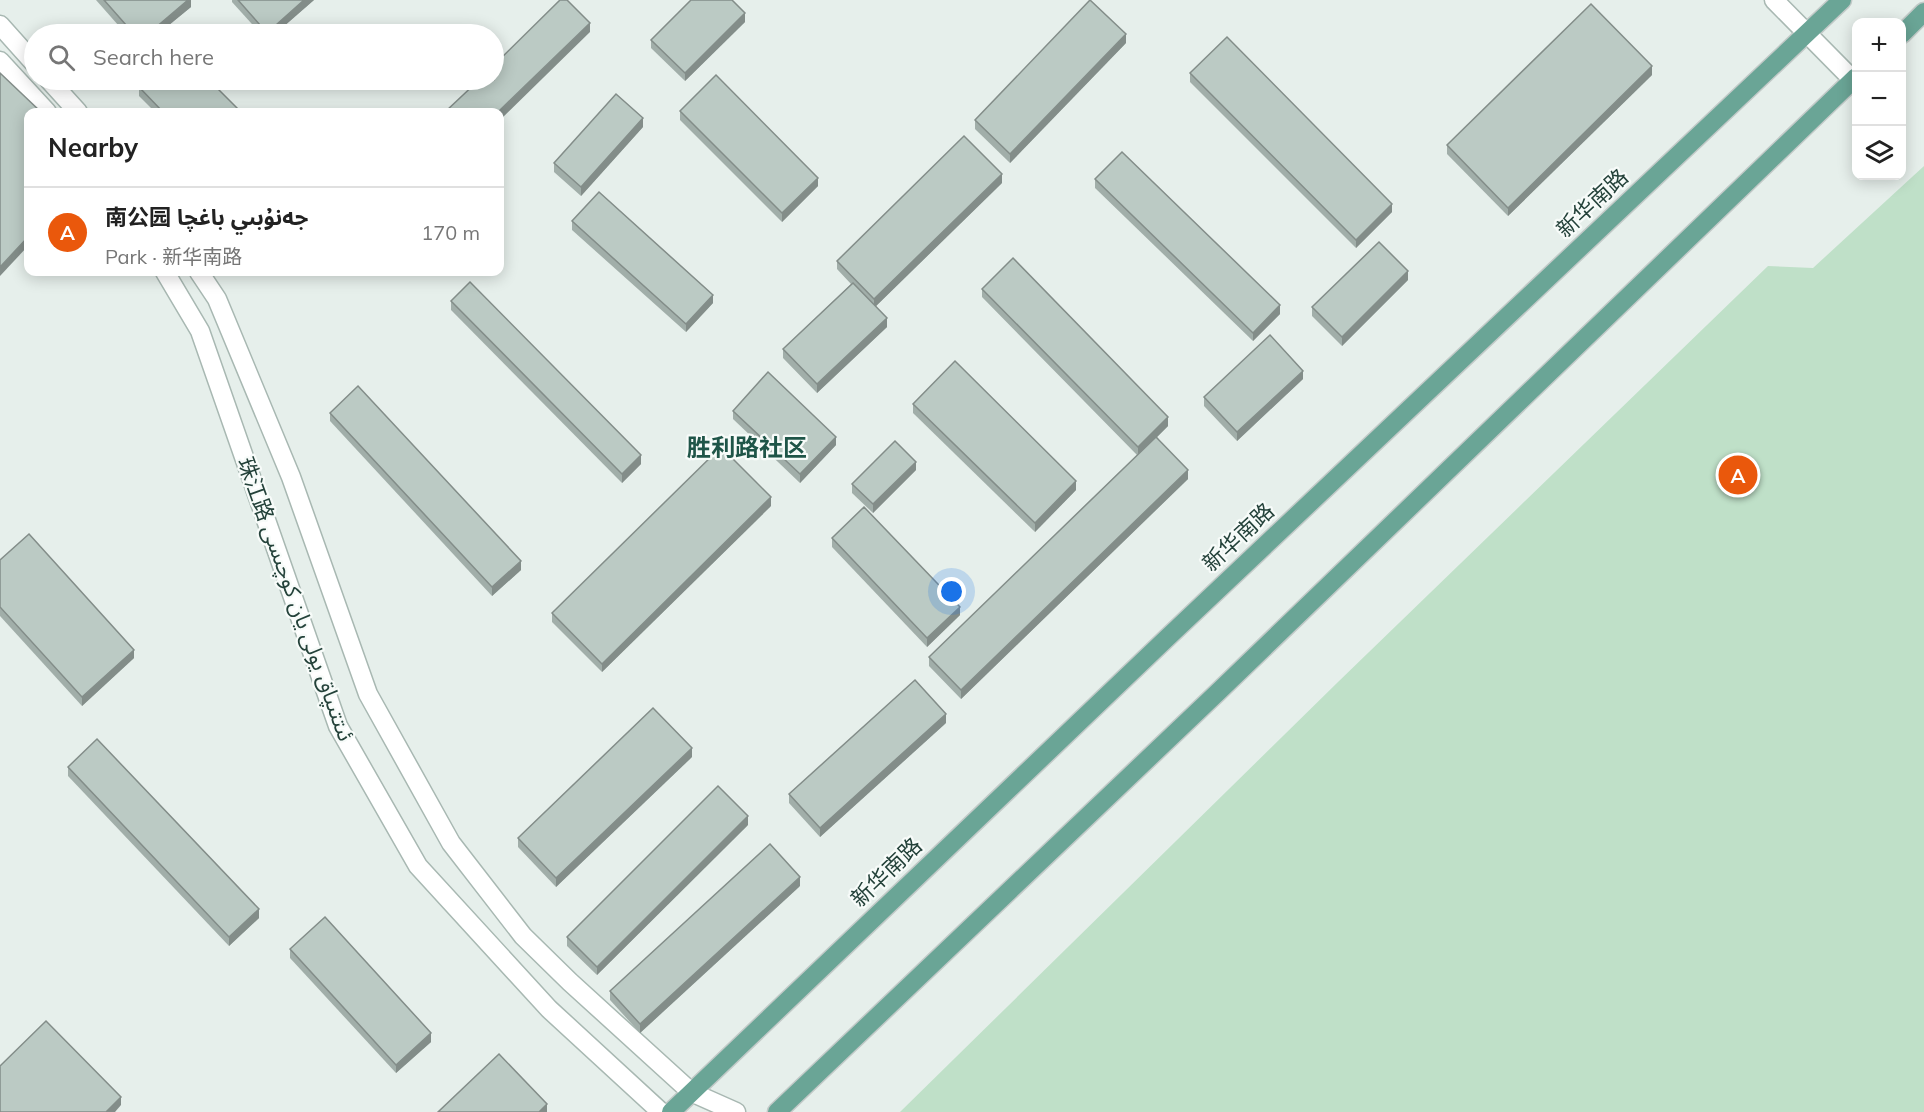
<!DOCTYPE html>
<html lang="en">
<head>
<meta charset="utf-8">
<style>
  :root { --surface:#fff; --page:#f2f2f2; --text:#222; --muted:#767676; --line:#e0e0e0; --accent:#ea580c }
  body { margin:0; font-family:Mulish,"Noto Sans Arabic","Noto Sans SC",sans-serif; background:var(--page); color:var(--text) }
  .controls { position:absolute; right:18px; top:18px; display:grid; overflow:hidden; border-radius:12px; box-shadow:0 3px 15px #0003 }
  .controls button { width:54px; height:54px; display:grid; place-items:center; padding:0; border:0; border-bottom:2px solid var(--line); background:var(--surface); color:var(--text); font:30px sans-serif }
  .you { position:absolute; left:952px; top:592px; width:21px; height:21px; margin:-15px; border:4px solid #fff; border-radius:50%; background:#1a73e8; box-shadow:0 0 0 9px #1a73e833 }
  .badge { display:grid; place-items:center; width:39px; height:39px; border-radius:50%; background:var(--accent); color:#fff; font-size:20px; font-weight:700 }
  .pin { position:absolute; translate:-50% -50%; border:3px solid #fff; box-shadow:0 2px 6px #0006 }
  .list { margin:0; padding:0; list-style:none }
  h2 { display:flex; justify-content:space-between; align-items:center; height:78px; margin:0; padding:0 24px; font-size:26px }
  h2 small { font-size:20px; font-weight:400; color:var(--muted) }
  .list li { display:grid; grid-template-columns:39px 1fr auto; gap:18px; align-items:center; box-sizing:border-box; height:90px; padding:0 24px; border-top:2px solid var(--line) }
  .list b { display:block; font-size:22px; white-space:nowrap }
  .list p { margin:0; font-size:20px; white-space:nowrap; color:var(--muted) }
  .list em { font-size:20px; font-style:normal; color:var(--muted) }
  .icon { flex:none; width:33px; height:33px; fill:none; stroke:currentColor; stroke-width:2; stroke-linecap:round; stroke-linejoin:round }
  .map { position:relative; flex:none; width:1924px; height:1112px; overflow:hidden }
  .search { position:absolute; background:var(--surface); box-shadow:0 3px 15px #0003; left:24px; top:24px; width:480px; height:66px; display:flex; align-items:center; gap:15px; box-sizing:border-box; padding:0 21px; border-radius:33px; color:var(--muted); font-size:22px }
  .panel { position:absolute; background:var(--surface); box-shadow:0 3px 15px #0003; left:24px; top:108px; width:480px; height:168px; border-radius:12px }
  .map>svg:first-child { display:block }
  .green { fill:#bfe0c8 }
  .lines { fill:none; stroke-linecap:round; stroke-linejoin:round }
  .minor-casing { stroke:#a8b8b2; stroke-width:21 }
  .major-casing { stroke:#c2cac8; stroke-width:21 }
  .minor { stroke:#fff; stroke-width:18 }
  .major { stroke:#6aa596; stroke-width:18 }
  .wall { fill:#a1aea9 }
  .shaded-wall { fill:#838d89 }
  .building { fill:#bbcac4; stroke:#838d89; stroke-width:1.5 }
  .labels { text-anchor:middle; stroke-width:4.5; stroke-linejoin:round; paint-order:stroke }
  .street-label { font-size:22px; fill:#24423a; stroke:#f7fbf9 }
  .neighbourhood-label { font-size:24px; font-weight:bold; fill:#1f5548; stroke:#f7fbf9 }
</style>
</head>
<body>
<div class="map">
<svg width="1924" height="1112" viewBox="0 0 1924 1112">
  <rect width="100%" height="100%" fill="#e6efeb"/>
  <path class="green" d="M1924 166V1112H900L1338 682 1768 266 1813 268Z"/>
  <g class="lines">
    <defs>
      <g id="minor">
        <path d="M1774 0 1853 80"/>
        <path d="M0 25 34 63"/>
        <path d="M0 61 47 112"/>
        <path d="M49 80 78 112"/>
        <path d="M165 272 200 331 338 726 418 866 549 1009 661 1112"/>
        <path d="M199 272 217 299 291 477 368 694 451 843 523 936 570 982 691 1092 736 1112"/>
      </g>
      <g id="major">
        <path d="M1902 34 1924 12"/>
        <path d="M671 1112 1167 638 1842 0"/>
        <path d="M777 1112 1218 692 1856 77"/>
      </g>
    </defs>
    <use href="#minor" class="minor-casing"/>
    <use href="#major" class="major-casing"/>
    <use href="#minor" class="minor"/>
    <use href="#major" class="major"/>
  </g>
  <g class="wall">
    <path d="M96 0H191V7L158 34H126Z"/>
    <path d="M232 0H314L275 34H261L232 2Z"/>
    <path d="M745 22 685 81 651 48V40Z"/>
    <path d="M1126 43 1010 163 975 129V120Z"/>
    <path d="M1190 73 1392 212 1356 248 1190 82Z"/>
    <path d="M1652 75 1508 216 1447 154V145Z"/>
    <path d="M139 87 241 112H155L139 96Z"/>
    <path d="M680 111 818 186 782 222 680 120Z"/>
    <path d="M643 127 581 196 554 172V163Z"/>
    <path d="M1095 179 1280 314 1253 341 1095 188Z"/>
    <path d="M1002 183 876 306 887 327 817 393 783 358V349L851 284 837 269V261Z"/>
    <path d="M572 221 713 303 686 332 572 230Z"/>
    <path d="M1408 280 1342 346 1312 316V307Z"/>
    <path d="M982 289 1168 426 1157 437 1188 479 961 699 929 666V657L1137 455 982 297Z"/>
    <path d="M451 301 641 464 622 483 451 310Z"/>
    <path d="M1303 379 1237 441 1204 406V397Z"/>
    <path d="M913 404 1076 490 1035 532 913 413Z"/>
    <path d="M733 411 836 445 800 483 733 419Z"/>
    <path d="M330 413 521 570 492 596 330 421Z"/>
    <path d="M916 470 873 513 852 493V484Z"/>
    <path d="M771 506 602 672 552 622V613Z"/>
    <path d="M832 538 960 615 927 647 832 547Z"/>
    <path d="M0 560 134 658 82 706 0 616Z"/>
    <path d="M946 723 820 837 789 803V794Z"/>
    <path d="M692 757 556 887 518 847V838Z"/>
    <path d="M68 767 259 918 229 946 68 776Z"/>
    <path d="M748 825 597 975 567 946V937Z"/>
    <path d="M800 886 640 1033 610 1000V991Z"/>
    <path d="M290 949 431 1042 396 1073 290 958Z"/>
  </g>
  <g class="shaded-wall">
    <path d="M188 0H191V7L158 34H148Z"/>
    <path d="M304 0H314L275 34H267V33Z"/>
    <path d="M745 13V22L685 81V73Z"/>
    <path d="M590 23V32L500 120V112H498Z"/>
    <path d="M1126 34V43L1010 163V154Z"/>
    <path d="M1652 66V75L1508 216V208Z"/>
    <path d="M643 118V127L581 196V187Z"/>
    <path d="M1002 174V183L874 308V299Z"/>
    <path d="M818 178V186L782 222V213Z"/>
    <path d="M1392 204V212L1356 248V240Z"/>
    <path d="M28 237V246L0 276V267Z"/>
    <path d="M1408 271V280L1342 346V337Z"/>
    <path d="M713 295V303L686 332V324Z"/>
    <path d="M1280 305V314L1253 341V333Z"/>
    <path d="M887 318V327L817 393V384Z"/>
    <path d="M1303 371V379L1237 441V432Z"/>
    <path d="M1168 417V426L1138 456V447Z"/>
    <path d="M836 437V445L800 483V474Z"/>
    <path d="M641 455V464L622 483V474Z"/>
    <path d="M916 462V470L873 513V504Z"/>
    <path d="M1188 470V479L961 699V690Z"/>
    <path d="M1076 481V490L1035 532V523Z"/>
    <path d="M771 497V506L602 672V664Z"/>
    <path d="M521 561V570L492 596V587Z"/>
    <path d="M960 607V615L927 647V638Z"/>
    <path d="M134 650V658L82 706V697Z"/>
    <path d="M946 714V723L820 837V828Z"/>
    <path d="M692 748V757L556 887V878Z"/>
    <path d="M748 816V825L597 975V967Z"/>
    <path d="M800 877V886L640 1033V1024Z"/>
    <path d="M259 909V918L229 946V937Z"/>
    <path d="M431 1033V1042L396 1073V1065Z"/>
    <path d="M121 1097V1105L115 1112H106Z"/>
    <path d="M547 1104V1112H539Z"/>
  </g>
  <g class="building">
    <path d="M104 0H188L148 34H134Z"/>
    <path d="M238 0H304L267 33Z"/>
    <path d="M560 0H567L590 23 498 112H445L479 80H494V65Z"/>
    <path d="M691 0H732L745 13 685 73 651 40Z"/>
    <path d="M1090 0 1126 34 1010 154 975 120Z"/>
    <path d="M1591 4 1652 66 1508 208 1447 145Z"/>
    <path d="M1227 37 1392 204 1356 240 1190 73Z"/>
    <path d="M0 73 41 112H28V237L0 267Z"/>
    <path d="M716 75 818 178 782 213 680 111Z"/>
    <path d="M147 80H209L241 112H163L139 87Z"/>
    <path d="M616 94 643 118 581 187 554 163Z"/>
    <path d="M964 136 1002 174 874 299 837 261Z"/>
    <path d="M1122 152 1280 305 1253 333 1095 179Z"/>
    <path d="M599 192 713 295 686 324 572 221Z"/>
    <path d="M1379 242 1408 271 1342 337 1312 307Z"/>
    <path d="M1013 258 1168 417 1138 447 982 289Z"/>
    <path d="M470 282 641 455 622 474 451 301Z"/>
    <path d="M853 283 887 318 817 384 783 349Z"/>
    <path d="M1270 335 1303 371 1237 432 1204 397Z"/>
    <path d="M955 361 1076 481 1035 523 913 404Z"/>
    <path d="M768 372 836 437 800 474 733 411Z"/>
    <path d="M358 386 521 561 492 587 330 413Z"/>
    <path d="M1156 437 1188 470 961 690 929 657Z"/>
    <path d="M895 441 916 462 873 504 852 484Z"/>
    <path d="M721 447 771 497 602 664 552 613Z"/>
    <path d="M864 507 960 607 927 638 832 538Z"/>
    <path d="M29 534 134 650 82 697 0 607V560Z"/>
    <path d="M915 680 946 714 820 828 789 794Z"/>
    <path d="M653 708 692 748 556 878 518 838Z"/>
    <path d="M97 739 259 909 229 937 68 767Z"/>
    <path d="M718 786 748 816 597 967 567 937Z"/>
    <path d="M770 844 800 877 640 1024 610 991Z"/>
    <path d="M325 917 431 1033 396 1065 290 949Z"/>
    <path d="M46 1021 121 1097 106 1112H0V1066Z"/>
    <path d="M499 1054 547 1104 539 1112H438Z"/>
  </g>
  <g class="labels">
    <g class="street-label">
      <text transform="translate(1592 203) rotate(-43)" y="8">新华南路</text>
      <text transform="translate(1238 537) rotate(-43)" y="8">新华南路</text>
      <text transform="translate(296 599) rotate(70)" y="8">珠江路 ئىتتىپاق يولى يان كوچىسى</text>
      <text transform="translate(886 872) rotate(-44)" y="8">新华南路</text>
    </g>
    <g class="neighbourhood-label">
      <text x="747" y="456">胜利路社区</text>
    </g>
  </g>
</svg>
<div class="controls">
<button>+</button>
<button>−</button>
<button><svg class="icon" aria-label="layers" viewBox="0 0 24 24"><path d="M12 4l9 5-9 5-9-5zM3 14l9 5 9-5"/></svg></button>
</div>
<div class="you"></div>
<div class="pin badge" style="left:1738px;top:475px">A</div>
<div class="search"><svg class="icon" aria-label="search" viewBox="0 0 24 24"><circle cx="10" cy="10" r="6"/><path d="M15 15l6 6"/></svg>Search here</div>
<section class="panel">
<h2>Nearby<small></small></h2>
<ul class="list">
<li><span class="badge">A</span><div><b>南公园 جەنۇبىي باغچا</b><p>Park · 新华南路</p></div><em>170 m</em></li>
</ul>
</section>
</div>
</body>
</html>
